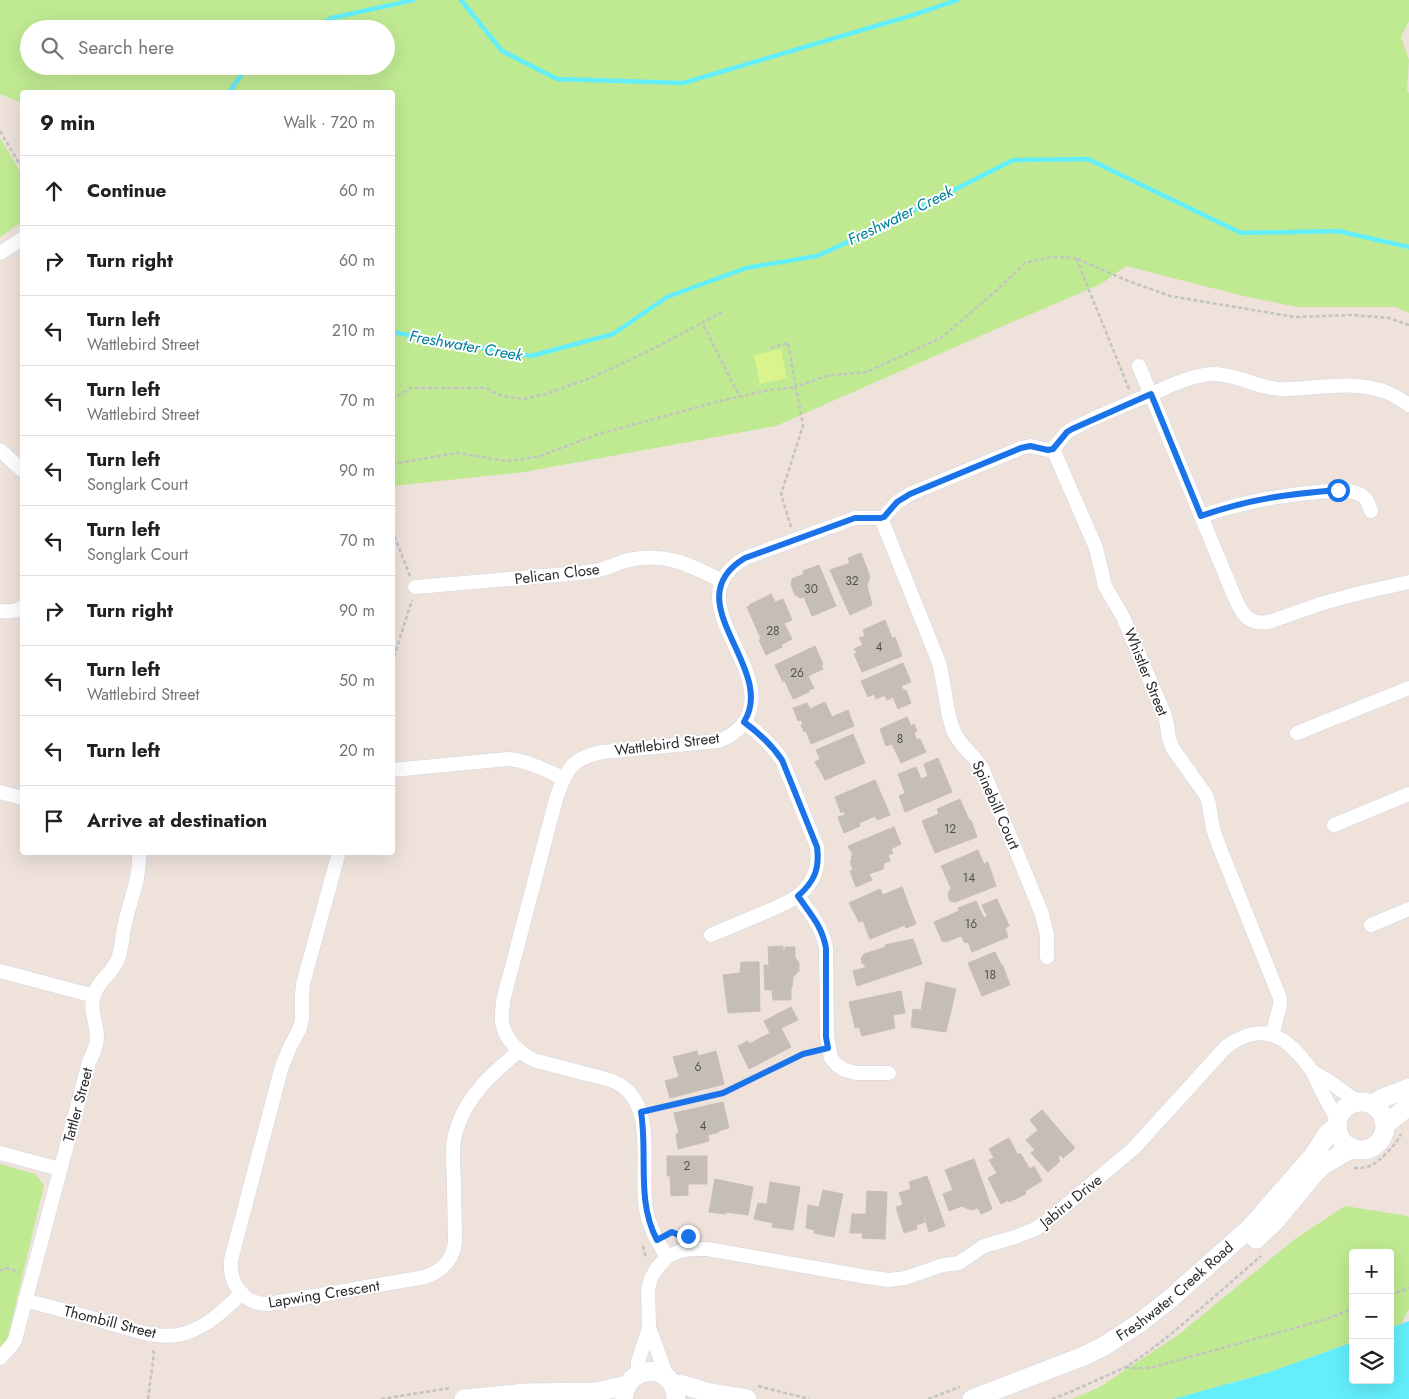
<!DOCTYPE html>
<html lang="en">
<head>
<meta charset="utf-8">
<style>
  :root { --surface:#fff; --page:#f6f6f6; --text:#202124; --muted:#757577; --line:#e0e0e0 }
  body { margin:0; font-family:Jost,sans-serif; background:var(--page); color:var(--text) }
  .controls { position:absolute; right:15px; bottom:15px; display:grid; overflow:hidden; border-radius:5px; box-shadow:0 5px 20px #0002 }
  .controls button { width:45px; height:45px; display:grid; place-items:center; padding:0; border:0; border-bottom:1px solid var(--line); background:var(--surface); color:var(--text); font:25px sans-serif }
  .stop { position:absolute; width:15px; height:15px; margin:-11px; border:4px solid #1a73e8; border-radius:50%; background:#fff }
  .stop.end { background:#1a73e8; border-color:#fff; box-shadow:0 1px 5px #0008 }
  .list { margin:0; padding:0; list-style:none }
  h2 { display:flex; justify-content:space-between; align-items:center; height:65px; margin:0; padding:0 20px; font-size:21px }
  h2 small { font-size:16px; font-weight:400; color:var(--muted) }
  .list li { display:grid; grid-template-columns:32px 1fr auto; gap:15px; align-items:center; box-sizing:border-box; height:70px; padding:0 20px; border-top:1px solid var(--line) }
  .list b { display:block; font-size:19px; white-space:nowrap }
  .list p { margin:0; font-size:16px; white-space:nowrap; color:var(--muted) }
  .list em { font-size:16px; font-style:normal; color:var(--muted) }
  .icon { flex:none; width:28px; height:28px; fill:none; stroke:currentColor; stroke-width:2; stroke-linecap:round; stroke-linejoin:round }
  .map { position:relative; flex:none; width:1409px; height:1399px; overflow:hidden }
  .search { position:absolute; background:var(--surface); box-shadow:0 5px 20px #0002; left:20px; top:20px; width:375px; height:55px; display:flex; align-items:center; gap:12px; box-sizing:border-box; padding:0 18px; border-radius:28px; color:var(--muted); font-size:19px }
  .panel { position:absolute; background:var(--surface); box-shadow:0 5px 20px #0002; left:20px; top:90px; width:375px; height:765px; border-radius:5px }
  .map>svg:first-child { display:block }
  .green { fill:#c0ea92; fill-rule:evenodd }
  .pitch { fill:#daf38c }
  .water { fill:#63eefb }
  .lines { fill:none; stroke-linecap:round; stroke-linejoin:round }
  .stream { stroke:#63eefb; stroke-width:4.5 }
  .building { fill:#c5beb7; stroke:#c9beb4 }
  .street-casing { stroke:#d0d8e5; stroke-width:15 }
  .secondary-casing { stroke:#d0d8e5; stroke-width:20 }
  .path { stroke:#c3c3c3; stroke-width:2.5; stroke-dasharray:4 2.5; stroke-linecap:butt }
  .street { stroke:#fff; stroke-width:14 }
  .secondary { stroke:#fff; stroke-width:19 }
  .route { stroke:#1a73e8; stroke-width:6 }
  .labels { text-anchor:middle; stroke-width:4; stroke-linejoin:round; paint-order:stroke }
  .number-label { font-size:12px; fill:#514f4d }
  .street-label { font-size:15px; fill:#2a2a2a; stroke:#fff }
  .water-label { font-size:16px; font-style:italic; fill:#02819a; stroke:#fff }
</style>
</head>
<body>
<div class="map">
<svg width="1409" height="1399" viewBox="0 0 1409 1399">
  <rect width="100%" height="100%" fill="#eee2db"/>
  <g class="green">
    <path d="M0 0H1409V21L1401 37 1409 60 1407 91 1409 93V313L1396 307H1297L1243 296 1126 266 1101 284 1003 326 776 426 524 472 393 486 392 92H22V103L0 94ZM29 29H386V66H29Z"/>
    <path d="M0 138 22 175V222L0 237Z"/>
    <path d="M0 1164 35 1174 44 1185 5 1349 0 1353Z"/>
    <path d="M1345 1206 1408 1216 1409 1218V1309L1401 1324 1390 1328V1253H1353V1342L1267 1373 1173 1399H1072L1098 1388 1178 1335 1295 1239Z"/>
  </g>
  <path class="pitch" d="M781 349 787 378 760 384 754 355Z"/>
  <path class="water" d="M1409 1321V1399H1173L1267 1373 1353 1342V1380H1390V1328Z"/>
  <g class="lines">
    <g class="stream">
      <path d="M461 0 502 51 557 79 683 83 913 15 957 0"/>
      <path d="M312 29 332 18 413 0"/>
      <path d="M229 92 248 66"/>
      <path d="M392 332 531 356 613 334 667 297 746 268 817 256 887 224 1013 160 1088 159 1241 233 1338 231 1409 247"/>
    </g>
  </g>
  <g class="building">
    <path d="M861 553 870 577 867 585 872 605 850 615 830 570 850 563 848 558Z"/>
    <path d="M819 565 836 606 812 616 804 597 800 598 795 595 791 584 792 579 804 574 803 571Z"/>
    <path d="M771 594 775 602 783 599 792 620 784 623 792 639 781 645 782 647 766 655 759 640 761 639 747 607 750 606 749 605Z"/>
    <path d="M885 620 892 638 895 637 902 656 862 672 854 654 857 653 854 649 863 645 859 638 865 636 863 630Z"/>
    <path d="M815 646 823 664 821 665 823 669 808 676 814 688 809 690V692L793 699 785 681 783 682 775 665Z"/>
    <path d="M903 663 911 682 901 686 904 691 906 690 911 703 898 709 893 697 887 700 885 695 876 699 874 694 868 697 861 681Z"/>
    <path d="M825 702 832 717 848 710 854 726 811 744 806 731 804 732 801 725 803 724 801 720 798 721 793 708 807 703 810 709Z"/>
    <path d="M907 717 911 726 914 724 917 731 914 733 917 740 920 739 926 752 901 763 892 744 886 746 880 729Z"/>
    <path d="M853 734 865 763 825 780 819 768H818L815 762 820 759 816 750Z"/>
    <path d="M938 758 952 792 905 812 899 796 905 793 898 774 916 767 921 779 928 776 924 764Z"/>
    <path d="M875 780 890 815 877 820 875 816 859 823 860 826 844 833 838 817 845 815 844 811 841 813 835 797Z"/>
    <path d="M960 799 969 820H971L977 837 935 853 922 821 939 814 937 809Z"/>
    <path d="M894 827 901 844 891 849 893 853 888 855 890 861 884 863 883 869 869 874 872 880 856 887 850 871 853 870 850 861 852 860 851 856 853 855 848 846Z"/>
    <path d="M978 850 984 864 988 862 996 886 955 902 950 901 948 894 951 888 941 866Z"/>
    <path d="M902 887 916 924 906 928 905 925 870 939 863 921 859 922 849 903 880 889 883 895Z"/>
    <path d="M997 899 1009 926 1005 928 1008 937 972 952 968 942 965 943 961 936 946 942 942 941 934 922 959 911 958 908 976 901 984 918 987 916 982 905Z"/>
    <path d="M913 939 922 964 857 986 853 971 867 967 862 963 861 958 864 954 886 947 885 945Z"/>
    <path d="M783 946V951H785V947H795V957L799 963V971L793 977 792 987H791V1000H773L772 990H765L764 965H769L768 947Z"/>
    <path d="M995 952 1001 965 1002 964 1010 985 982 996 968 963Z"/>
    <path d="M741 962H759L760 1011 728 1013 723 975 740 973Z"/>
    <path d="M926 982 956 989 946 1032 911 1027 913 1009 921 1010Z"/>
    <path d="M901 991 905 1013 893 1015 895 1028 862 1036 859 1027 855 1028 849 1002Z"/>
    <path d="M791 1007 798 1020 781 1028 791 1047 749 1069 738 1046 748 1041 749 1044 770 1033 764 1021Z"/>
    <path d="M697 1051 698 1056 716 1051 724 1084 670 1098 665 1081 679 1077 673 1057Z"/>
    <path d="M723 1102 729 1128 718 1131 719 1132 708 1135 709 1141 678 1149 676 1134 679 1133 674 1113Z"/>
    <path d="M1042 1110 1075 1148 1063 1158 1061 1155 1058 1158 1060 1161 1048 1172 1031 1153 1035 1150 1026 1140 1038 1130 1030 1120Z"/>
    <path d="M1009 1138 1018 1155 1020 1153 1030 1169 1034 1166 1042 1181 1025 1191 1026 1194 1009 1202 1008 1200 1001 1204 988 1178 997 1173 989 1160 994 1158 989 1149Z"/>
    <path d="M667 1156H707V1184H688V1195L671 1196 670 1176H667Z"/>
    <path d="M974 1159 992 1209 981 1214 978 1208 971 1210 962 1206 949 1211 943 1194 953 1190 945 1170Z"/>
    <path d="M927 1176 945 1226 929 1232 925 1218H923L925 1222 916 1225 917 1229 904 1233 896 1207 903 1205 899 1193 911 1189 909 1182Z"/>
    <path d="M715 1179 753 1187 748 1215 726 1212V1214L709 1212Z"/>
    <path d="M770 1182 800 1187 793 1230 772 1227 773 1223 754 1219 758 1203 767 1204Z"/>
    <path d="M823 1190 843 1194 834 1237 814 1233 815 1230 806 1228 808 1205 819 1207Z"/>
    <path d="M867 1191 887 1192 885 1239 862 1238 863 1233H850L852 1214H866Z"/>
  </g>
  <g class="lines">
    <defs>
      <g id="street">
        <path d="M0 253 22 239"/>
        <path d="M1139 366 1235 598C1243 616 1249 625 1269 622L1323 603 1364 592 1409 582"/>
        <path d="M1053 449 1096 548 1105 586 1123 617 1164 713 1167 724 1169 739 1173 749 1206 795 1209 804 1213 829 1219 846 1280 998V1005L1272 1035"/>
        <path d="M0 450 22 470"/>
        <path d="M1201 516C1240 503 1278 495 1319 492 1332 491 1348 488 1361 495 1367 498 1369 505 1371 511"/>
        <path d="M881 518 938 660C946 684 944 708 954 732 960 746 974 755 982 768L1042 914 1047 935V957"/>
        <path d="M415 587 580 573C588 572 596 571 603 569 611 567 618 563 625 561 663 551 689 564 722 581"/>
        <path d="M0 611C8 612 15 611 22 608"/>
        <path d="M1297 733 1409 688"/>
        <path d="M392 770 508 759C529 761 545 770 563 778"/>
        <path d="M0 792 22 798"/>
        <path d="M1334 825 1409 794"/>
        <path d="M339 852 303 984 302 995V1018L300 1028 290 1047 282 1066 231 1260C229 1284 243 1304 268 1304L425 1277C442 1271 452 1261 455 1243 455 1223 454 1202 454 1181 453 1164 451 1145 457 1128 467 1095 494 1072 519 1051"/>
        <path d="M798 896C811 915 822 926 826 948L827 1037 831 1058 837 1065 845 1070 856 1073H889"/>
        <path d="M1371 925 1409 909"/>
        <path d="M711 935C728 928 744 921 761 914 794 900 822 889 817 847L782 760C771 744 759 733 744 722"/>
        <path d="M0 971 94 996"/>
        <path d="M1313 1072 1327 1080 1358 1102"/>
        <path d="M0 1153 60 1169"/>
        <path d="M667 1257C658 1242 649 1227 646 1209 639 1170 659 1102 615 1082 606 1078 596 1076 586 1074 569 1069 551 1065 534 1060 519 1053 504 1039 502 1021 501 1015 503 1007 503 1001L556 799C566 770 571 758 603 752L718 741C732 736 744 727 749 713 768 661 676 599 745 558L855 518H881L884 517 897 502 910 494 1021 448 1031 446 1048 450 1053 449 1067 432 1072 429C1097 416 1123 406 1149 395 1167 387 1194 374 1214 374 1239 374 1262 391 1288 389 1321 388 1353 380 1386 392 1394 395 1402 400 1409 405"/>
        <path d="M25 1300C50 1307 74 1313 99 1320 125 1327 160 1342 186 1333 208 1326 225 1309 242 1293"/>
        <path d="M649 1328 654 1341 667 1377"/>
        <path d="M0 1358 11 1346 15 1340 89 1062C93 1054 97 1046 97 1037 97 1023 89 1010 94 995 98 981 111 974 117 961 122 951 122 938 124 927 129 903 141 877 139 852"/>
        <path d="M638 1374V1362L649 1328 648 1290 651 1278 657 1268 667 1257 678 1252 690 1249H707L867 1277 889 1280 905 1278 943 1265 959 1263 984 1246 1015 1237 1035 1229 1046 1222 1134 1148 1226 1047C1264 1019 1288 1037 1312 1071 1315 1075 1316 1081 1319 1085 1324 1097 1331 1108 1337 1119"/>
      </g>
      <g id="secondary">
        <circle cx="1361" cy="1126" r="24"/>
        <path d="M1372 1104 1383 1098 1409 1088"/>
        <path d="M1385 1125 1409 1106"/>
        <path d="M1256 1239 1276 1220 1313 1175 1323 1165 1352 1148"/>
        <path d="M673 1384 684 1385 710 1393 747 1399"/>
        <path d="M624 1395C630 1362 676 1364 676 1399"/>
        <path d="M464 1399 526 1393 596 1392 627 1385"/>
        <path id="s1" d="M972 1399 1084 1356 1104 1346 1138 1324 1170 1299 1251 1227 1313 1156 1328 1133 1337 1126"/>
      </g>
    </defs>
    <use href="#street" class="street-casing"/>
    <use href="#secondary" class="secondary-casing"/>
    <g class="path">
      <path d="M0 131 22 168"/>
      <path d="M722 312 702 323 740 397"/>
      <path d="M1129 389 1076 258 1123 279 1170 296 1295 317 1353 315 1389 318 1409 325"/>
      <path d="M392 399 411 388H485L502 396 524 399 546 394 593 377 649 351 702 323"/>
      <path d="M392 464 457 453 507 461 537 457 599 434 720 401 769 390 796 387 788 343 770 348"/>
      <path d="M791 527 781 494 803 426 796 387 826 376 867 372 941 338 997 290 1025 263 1051 257 1076 258"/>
      <path d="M392 530 410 576"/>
      <path d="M392 663 412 600"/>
      <path d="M653 1109 723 1093 803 1055 817 1051"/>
      <path d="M1354 1168C1359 1168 1365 1168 1370 1166 1380 1161 1397 1144 1401 1134"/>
      <path d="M669 1234 672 1232 680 1236"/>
      <path d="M643 1246 646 1258"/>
      <path d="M0 1271 6 1268 20 1272"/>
      <path d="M1390 1295 1409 1288"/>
      <path d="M1126 1367 1134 1368H1150L1323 1320 1353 1309"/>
      <path d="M758 1386 809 1399"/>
      <path d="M148 1399 154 1353 152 1349"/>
      <path d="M381 1399 451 1388"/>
      <path d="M928 1399 960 1387"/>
      <path d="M1052 1399 1070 1392 1126 1367 1148 1352 1176 1330 1261 1256"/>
    </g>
    <use href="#street" class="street"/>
    <use href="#secondary" class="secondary"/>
  </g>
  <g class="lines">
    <path class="route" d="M688 1236H681L672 1232 657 1240C636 1201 648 1154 641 1112L723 1093 803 1054 828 1048 826 1037V948C822 926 811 915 798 896 814 882 820 869 817 847L782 760C771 744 759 733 744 722 778 668 673 601 745 558L855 518H881L884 517 897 502 910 494 1021 448 1030 446 1048 450 1053 449 1067 432 1072 429 1151 394 1201 516C1249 499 1288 494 1338 490"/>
  </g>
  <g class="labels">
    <g class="number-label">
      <text x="852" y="585">32</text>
      <text x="811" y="593">30</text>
      <text x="773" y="635">28</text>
      <text x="879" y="651">4</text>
      <text x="797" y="677">26</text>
      <text x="900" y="743">8</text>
      <text x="950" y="833">12</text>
      <text x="969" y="882">14</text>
      <text x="971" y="928">16</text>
      <text x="990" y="979">18</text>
      <text x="698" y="1071">6</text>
      <text x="703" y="1130">4</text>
      <text x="687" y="1170">2</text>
    </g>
    <g class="street-label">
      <text transform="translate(557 574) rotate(-7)" y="5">Pelican Close</text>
      <text transform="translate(1146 672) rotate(68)" y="5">Whistler Street</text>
      <text transform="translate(667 744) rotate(-7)" y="5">Wattlebird Street</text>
      <text transform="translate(996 805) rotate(66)" y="5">Spinebill Court</text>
      <text transform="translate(78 1105) rotate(-75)" y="5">Tattler Street</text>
      <text transform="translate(1071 1201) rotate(-39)" y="5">Jabiru Drive</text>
      <text dy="5" stroke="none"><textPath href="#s1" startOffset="232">Freshwater Creek Road</textPath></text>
      <text transform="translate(324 1294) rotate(-9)" y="5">Lapwing Crescent</text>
      <text transform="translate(110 1322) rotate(14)" y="5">Thombill Street</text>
    </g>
    <g class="water-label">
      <text transform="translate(900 215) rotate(-26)" y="6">Freshwater Creek</text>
      <text transform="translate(466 345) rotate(10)" y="6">Freshwater Creek</text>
    </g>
  </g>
</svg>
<div class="controls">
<button>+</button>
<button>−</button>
<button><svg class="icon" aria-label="layers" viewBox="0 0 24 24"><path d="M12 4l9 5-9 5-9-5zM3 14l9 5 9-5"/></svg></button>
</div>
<div class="stop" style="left:1338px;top:490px"></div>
<div class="stop end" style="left:688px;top:1236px"></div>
<div class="search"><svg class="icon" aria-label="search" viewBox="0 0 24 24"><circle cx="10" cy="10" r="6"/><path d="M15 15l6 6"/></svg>Search here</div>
<section class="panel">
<h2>9 min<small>Walk · 720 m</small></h2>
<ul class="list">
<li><svg class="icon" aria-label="ahead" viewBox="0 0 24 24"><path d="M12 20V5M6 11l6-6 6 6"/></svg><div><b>Continue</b></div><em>60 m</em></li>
<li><svg class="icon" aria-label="right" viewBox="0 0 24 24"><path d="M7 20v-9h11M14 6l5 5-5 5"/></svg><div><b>Turn right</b></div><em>60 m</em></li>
<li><svg class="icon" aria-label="left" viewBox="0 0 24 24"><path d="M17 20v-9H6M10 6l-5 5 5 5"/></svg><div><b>Turn left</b><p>Wattlebird Street</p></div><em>210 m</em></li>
<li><svg class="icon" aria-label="left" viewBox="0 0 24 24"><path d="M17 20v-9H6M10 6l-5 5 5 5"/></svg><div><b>Turn left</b><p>Wattlebird Street</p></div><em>70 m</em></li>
<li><svg class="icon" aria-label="left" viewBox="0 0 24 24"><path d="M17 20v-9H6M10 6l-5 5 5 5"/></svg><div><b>Turn left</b><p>Songlark Court</p></div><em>90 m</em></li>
<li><svg class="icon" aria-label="left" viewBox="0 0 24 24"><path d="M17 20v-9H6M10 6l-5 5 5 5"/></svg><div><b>Turn left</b><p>Songlark Court</p></div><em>70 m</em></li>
<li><svg class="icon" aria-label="right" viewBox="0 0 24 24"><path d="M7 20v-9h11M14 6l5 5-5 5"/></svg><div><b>Turn right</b></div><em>90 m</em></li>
<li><svg class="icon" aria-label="left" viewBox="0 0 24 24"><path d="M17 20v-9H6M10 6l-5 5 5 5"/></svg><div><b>Turn left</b><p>Wattlebird Street</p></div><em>50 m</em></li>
<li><svg class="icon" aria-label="left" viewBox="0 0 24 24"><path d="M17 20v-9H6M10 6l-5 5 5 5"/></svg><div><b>Turn left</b></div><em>20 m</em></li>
<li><svg class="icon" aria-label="arrive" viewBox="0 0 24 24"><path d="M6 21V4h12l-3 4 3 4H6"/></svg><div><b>Arrive at destination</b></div></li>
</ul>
</section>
</div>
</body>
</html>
